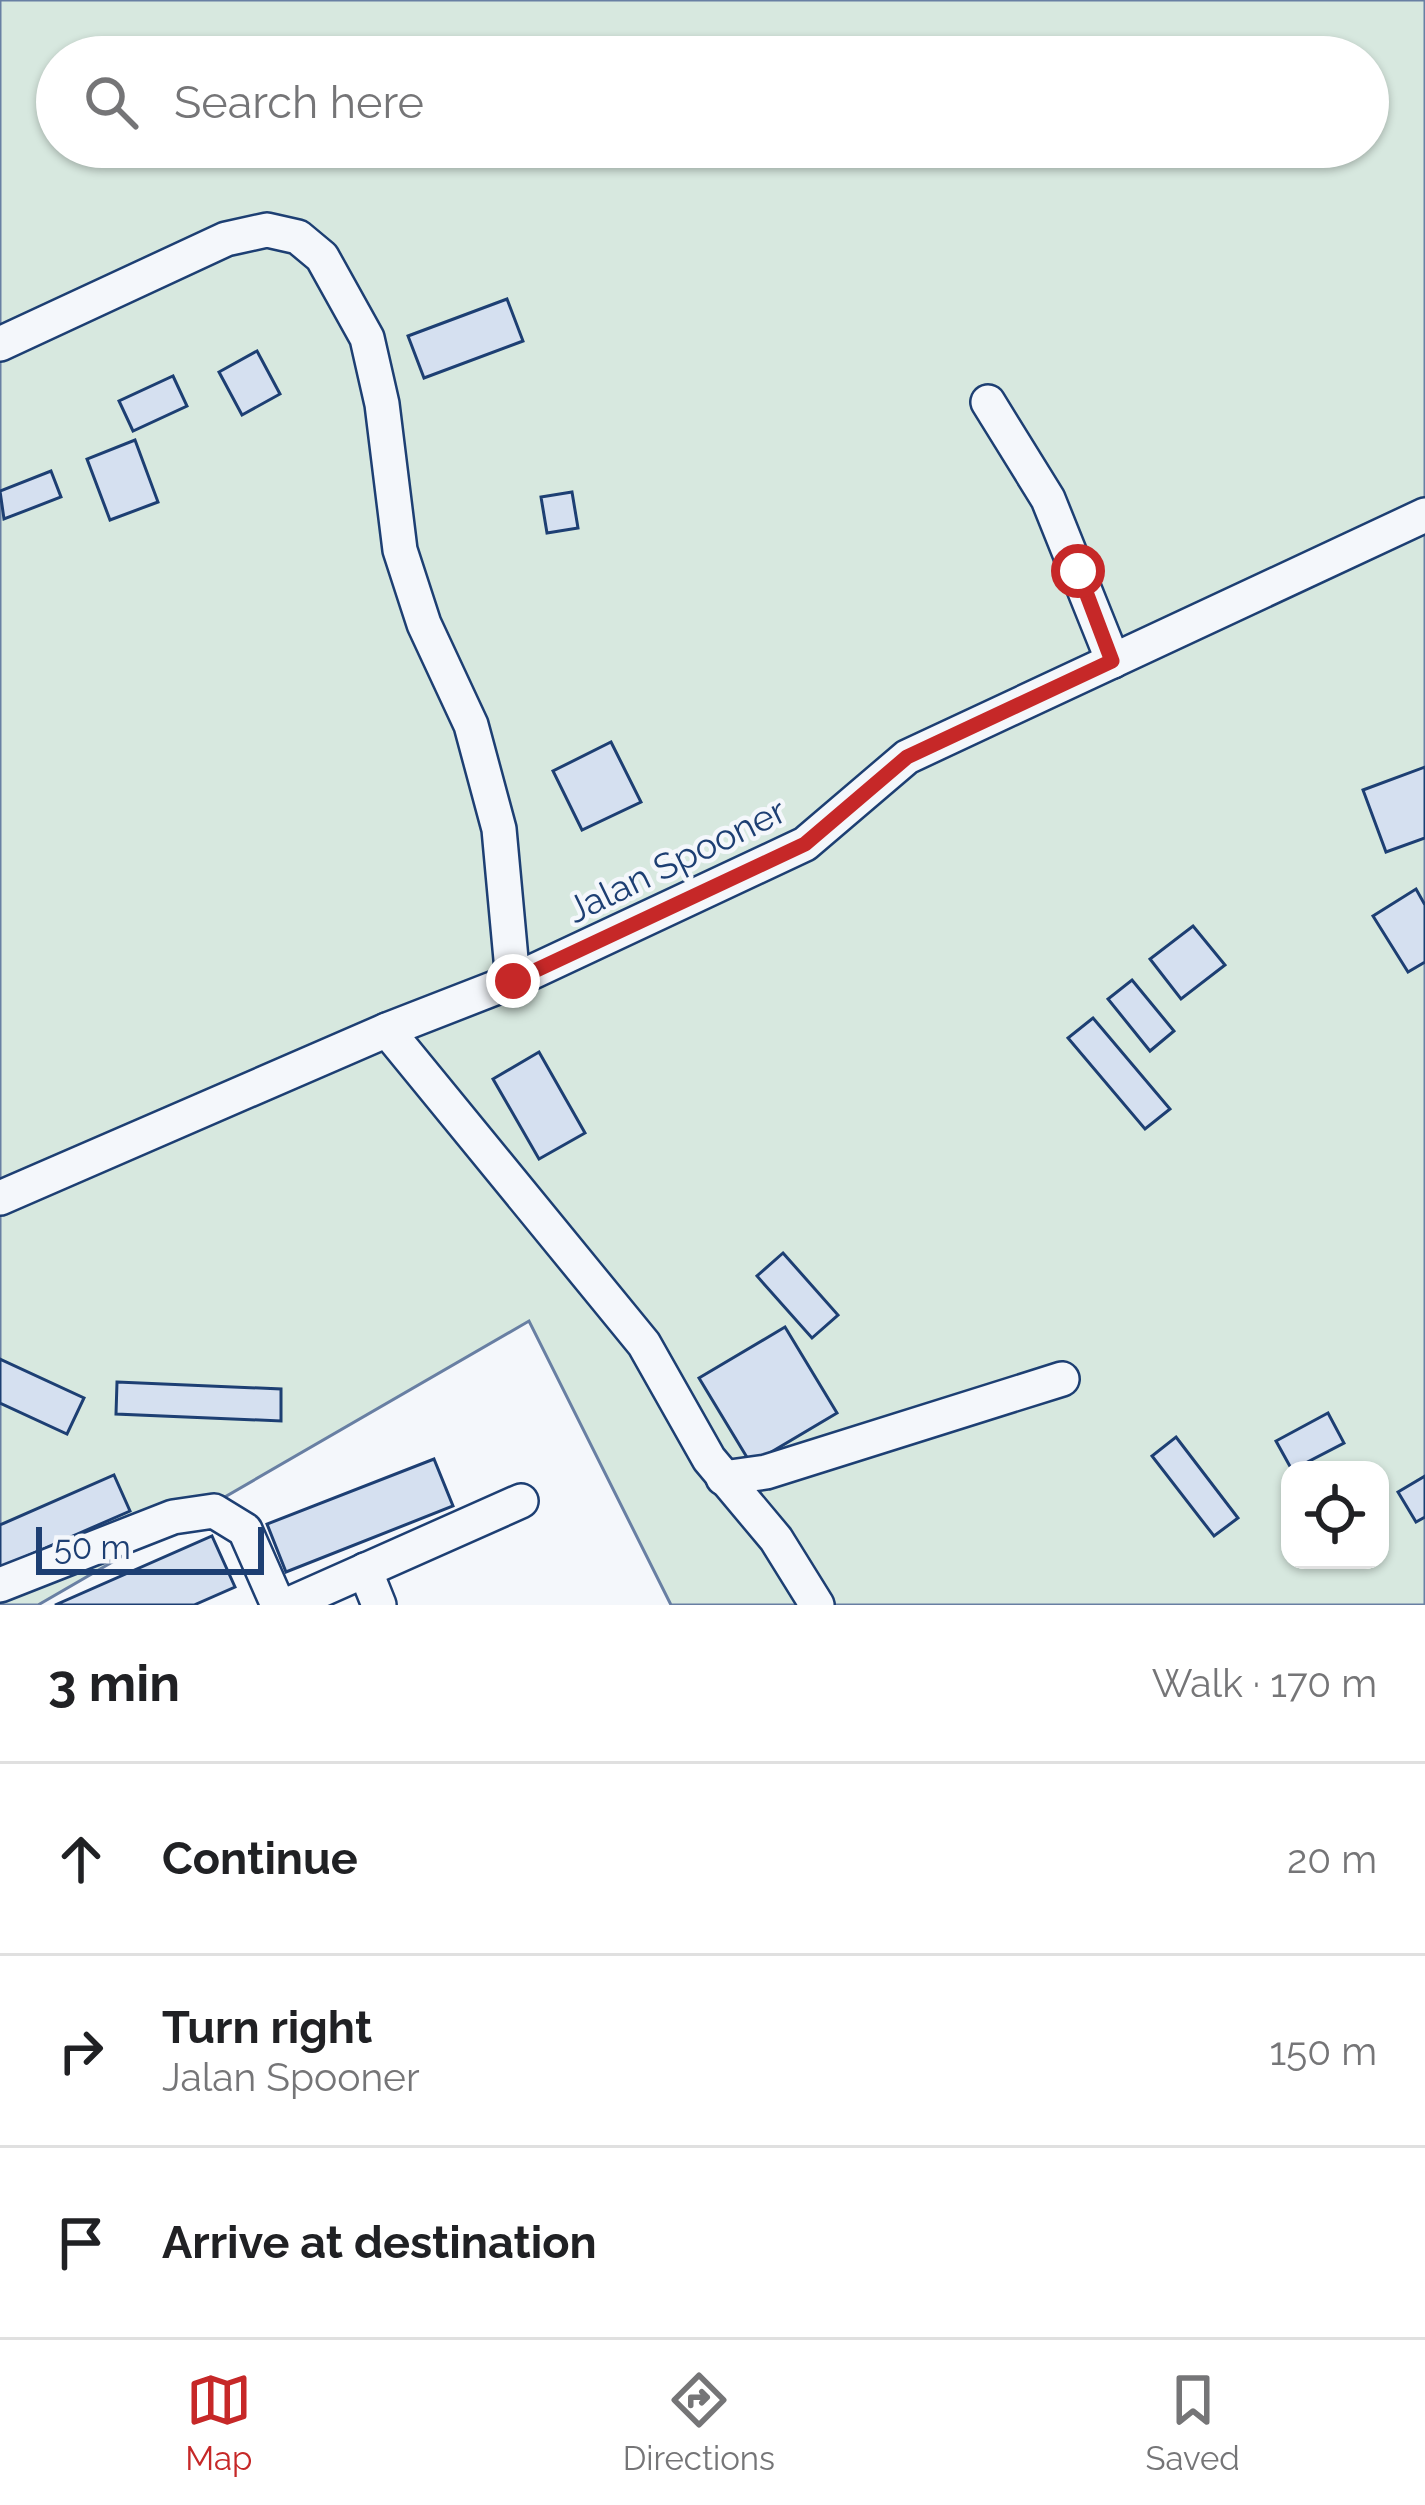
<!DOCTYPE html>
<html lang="en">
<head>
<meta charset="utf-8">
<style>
  :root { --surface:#fff; --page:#f2f2f2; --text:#202124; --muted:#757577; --line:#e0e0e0; --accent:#c62828 }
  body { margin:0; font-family:Raleway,sans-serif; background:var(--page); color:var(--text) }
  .controls { position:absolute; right:36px; bottom:36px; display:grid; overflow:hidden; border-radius:24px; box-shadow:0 3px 9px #0004 }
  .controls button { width:108px; height:108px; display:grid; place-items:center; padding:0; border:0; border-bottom:3px solid var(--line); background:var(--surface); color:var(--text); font:60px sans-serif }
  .scale { position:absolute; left:36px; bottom:30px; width:228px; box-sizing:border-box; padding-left:12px; border:6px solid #1d3f73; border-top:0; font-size:33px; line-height:42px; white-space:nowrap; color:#1d3f73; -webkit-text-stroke:9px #f4f7fb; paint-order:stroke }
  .stop { position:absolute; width:36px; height:36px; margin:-27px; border:9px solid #c62828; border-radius:50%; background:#fff }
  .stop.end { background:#c62828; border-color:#fff; box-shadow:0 3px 12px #0008 }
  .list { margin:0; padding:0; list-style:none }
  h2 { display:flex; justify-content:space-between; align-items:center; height:156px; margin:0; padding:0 48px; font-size:51px }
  h2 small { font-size:39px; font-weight:400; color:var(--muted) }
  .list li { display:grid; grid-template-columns:78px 1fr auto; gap:36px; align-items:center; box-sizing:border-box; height:192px; padding:0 48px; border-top:3px solid var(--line) }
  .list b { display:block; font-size:45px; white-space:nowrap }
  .list p { margin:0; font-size:39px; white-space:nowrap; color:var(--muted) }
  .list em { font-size:39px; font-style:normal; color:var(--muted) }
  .icon { flex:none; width:66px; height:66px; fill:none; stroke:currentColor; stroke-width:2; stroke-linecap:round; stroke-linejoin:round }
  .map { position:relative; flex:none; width:1425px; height:1605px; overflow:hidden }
  .search { position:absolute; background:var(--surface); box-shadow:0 3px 9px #0004; left:36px; right:36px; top:36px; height:132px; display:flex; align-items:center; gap:30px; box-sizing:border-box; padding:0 42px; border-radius:66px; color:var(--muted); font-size:45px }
  .sheet { height:732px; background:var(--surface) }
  nav { display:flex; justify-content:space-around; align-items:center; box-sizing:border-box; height:168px; border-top:3px solid var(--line); background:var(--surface); font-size:33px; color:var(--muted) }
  nav a { display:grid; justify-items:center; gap:6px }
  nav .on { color:var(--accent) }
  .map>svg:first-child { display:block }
  .green { fill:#d7e8df; stroke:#687fa3; stroke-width:3; fill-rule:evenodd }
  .building { fill:#d5e0f0; stroke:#1d3f73; stroke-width:3 }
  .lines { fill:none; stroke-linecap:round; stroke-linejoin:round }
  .minor-casing { stroke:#1d3f73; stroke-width:38 }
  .minor { stroke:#f4f7fb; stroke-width:33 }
  .route { stroke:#c62828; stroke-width:15 }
  .labels { text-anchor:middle; stroke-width:9; stroke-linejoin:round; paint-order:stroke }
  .street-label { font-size:36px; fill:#1d3f73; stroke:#f4f7fb }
</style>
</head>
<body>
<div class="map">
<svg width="1425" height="1605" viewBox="0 0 1425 1605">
  <rect width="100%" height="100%" fill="#f4f7fb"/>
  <path class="green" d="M0 0H1425V1605H671L529 1321 38 1605H0ZM57 57H1368V147H57ZM1290 1470H1380V1560H1290Z"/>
  <g class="building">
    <path d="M507 299 523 341 424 378 408 336Z"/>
    <path d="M257 351 280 394 242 415 219 372Z"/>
    <path d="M173 376 187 406 133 431 119 401Z"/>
    <path d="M135 440 158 502 110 520 87 459Z"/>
    <path d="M51 471 61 497 4 519 0 491Z"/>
    <path d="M572 492 578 528 547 533 541 497Z"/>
    <path d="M611 742 641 802 582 830 553 771Z"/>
    <path d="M1425 767V838L1386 852 1363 790Z"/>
    <path d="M1416 889 1425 905V962L1408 972 1373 916Z"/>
    <path d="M1193 926 1225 965 1181 999 1150 959Z"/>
    <path d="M1132 980 1174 1031 1150 1051 1108 999Z"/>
    <path d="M1093 1018 1170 1109 1145 1129 1068 1038Z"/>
    <path d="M539 1052 585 1133 539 1159 493 1079Z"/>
    <path d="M783 1253 838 1315 812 1338 757 1276Z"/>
    <path d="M785 1327 837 1413 751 1464 699 1378Z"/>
    <path d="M0 1359 84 1398 67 1434 0 1403Z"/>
    <path d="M117 1382 281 1389V1421L116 1414Z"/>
    <path d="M1328 1413 1344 1443 1292 1470 1276 1441Z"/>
    <path d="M1176 1437 1238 1518 1214 1536 1152 1456Z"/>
    <path d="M434 1459 453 1506 286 1572 267 1524Z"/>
    <path d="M114 1475 130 1511 0 1568V1525Z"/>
    <path d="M1425 1476V1517L1416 1522 1398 1492Z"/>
    <path d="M212 1536 235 1587 194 1605H55Z"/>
  </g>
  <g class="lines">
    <defs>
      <g id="minor">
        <path d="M0 344 226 239 267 230 298 237 322 257 367 338 382 404 400 550 424 624 471 725 499 829 513 981"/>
        <path d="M988 402 1048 499 1113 661"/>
        <path d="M387 1030 644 1344 709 1459 776 1539 817 1605"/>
        <path d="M0 1198 387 1030 513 981 805 844 907 757 1425 515"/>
        <path d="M723 1478 766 1472 1062 1379"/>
        <path d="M365 1570 379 1605"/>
        <path d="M0 1585 173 1517 214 1511 245 1530 278 1605"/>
        <path d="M287 1605 521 1501"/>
      </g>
    </defs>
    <use href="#minor" class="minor-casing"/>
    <use href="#minor" class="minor"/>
  </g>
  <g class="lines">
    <path class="route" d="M513 981 805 844 907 757 1112 661 1078 571"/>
  </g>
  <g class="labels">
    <g class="street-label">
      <text transform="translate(676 860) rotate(-26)" y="13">Jalan Spooner</text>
    </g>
  </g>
</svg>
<div class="controls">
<button><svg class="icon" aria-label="locate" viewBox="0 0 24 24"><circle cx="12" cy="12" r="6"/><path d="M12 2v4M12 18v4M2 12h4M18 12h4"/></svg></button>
</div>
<div class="scale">50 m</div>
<div class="stop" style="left:1078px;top:571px"></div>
<div class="stop end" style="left:513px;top:981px"></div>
<div class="search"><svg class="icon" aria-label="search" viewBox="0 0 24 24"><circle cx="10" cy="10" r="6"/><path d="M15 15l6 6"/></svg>Search here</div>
</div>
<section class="sheet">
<h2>3 min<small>Walk · 170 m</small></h2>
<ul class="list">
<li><svg class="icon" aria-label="ahead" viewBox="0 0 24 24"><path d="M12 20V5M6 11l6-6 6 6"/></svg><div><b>Continue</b></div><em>20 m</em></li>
<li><svg class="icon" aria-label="right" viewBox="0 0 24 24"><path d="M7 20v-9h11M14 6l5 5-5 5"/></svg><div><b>Turn right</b><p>Jalan Spooner</p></div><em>150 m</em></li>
<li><svg class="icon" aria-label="arrive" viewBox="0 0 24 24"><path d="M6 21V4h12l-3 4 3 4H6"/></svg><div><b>Arrive at destination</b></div></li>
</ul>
</section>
<nav>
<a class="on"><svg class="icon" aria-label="map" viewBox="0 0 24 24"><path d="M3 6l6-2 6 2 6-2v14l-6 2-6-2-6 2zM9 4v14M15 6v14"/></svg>Map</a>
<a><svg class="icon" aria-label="directions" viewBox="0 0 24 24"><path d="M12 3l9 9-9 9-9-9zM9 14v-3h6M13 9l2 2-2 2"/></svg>Directions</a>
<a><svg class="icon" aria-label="saved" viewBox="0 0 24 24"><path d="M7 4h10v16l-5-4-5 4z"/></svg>Saved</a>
</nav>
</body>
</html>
